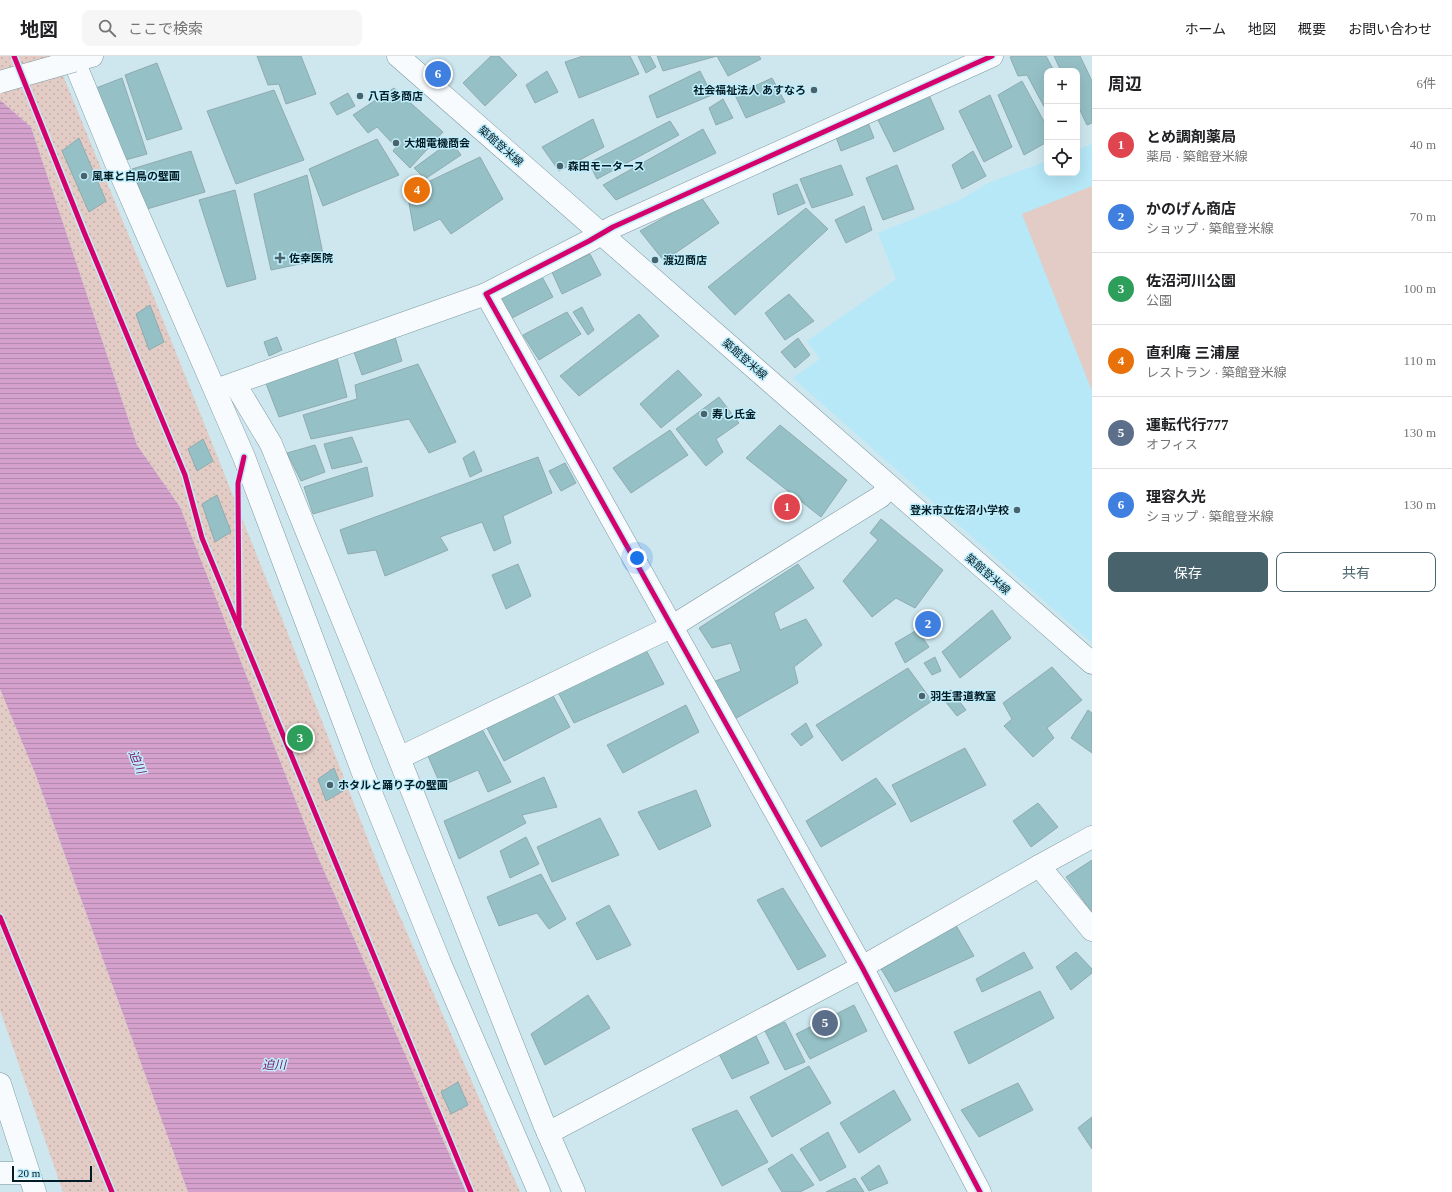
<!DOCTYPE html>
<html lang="ja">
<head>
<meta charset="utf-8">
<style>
  :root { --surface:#fff; --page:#f6f6f6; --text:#202124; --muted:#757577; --line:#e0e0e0; --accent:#48636c }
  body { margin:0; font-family:"Times New Roman","Noto Sans JP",serif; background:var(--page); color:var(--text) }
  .controls { position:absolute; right:12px; top:12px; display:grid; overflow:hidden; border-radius:8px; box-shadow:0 4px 16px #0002 }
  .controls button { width:36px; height:36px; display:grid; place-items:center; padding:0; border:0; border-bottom:1px solid var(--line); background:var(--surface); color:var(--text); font:20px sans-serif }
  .scale { position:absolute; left:12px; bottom:10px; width:80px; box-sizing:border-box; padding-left:4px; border:2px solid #001c25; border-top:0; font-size:11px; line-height:14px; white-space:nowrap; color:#001c25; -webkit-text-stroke:3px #c1eefc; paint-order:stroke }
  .you { position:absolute; left:637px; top:502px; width:14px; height:14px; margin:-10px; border:3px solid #fff; border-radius:50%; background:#1a73e8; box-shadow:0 0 0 6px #1a73e833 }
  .badge { display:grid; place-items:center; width:26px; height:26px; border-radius:50%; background:var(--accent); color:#fff; font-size:13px; font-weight:700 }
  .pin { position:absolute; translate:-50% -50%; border:2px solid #fff; box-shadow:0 1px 4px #0006 }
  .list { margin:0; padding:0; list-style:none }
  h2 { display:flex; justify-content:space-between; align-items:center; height:52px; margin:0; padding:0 16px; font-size:17px }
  h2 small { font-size:13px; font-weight:400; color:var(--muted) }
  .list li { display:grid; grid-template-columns:26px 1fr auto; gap:12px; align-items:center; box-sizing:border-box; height:72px; padding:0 16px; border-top:1px solid var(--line) }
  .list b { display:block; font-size:15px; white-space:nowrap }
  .list p { margin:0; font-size:13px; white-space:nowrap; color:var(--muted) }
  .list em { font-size:13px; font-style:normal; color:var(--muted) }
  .actions { display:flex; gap:8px; padding:12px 16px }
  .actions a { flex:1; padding:9px 0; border:1px solid var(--accent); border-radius:8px; text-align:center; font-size:14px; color:var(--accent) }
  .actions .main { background:var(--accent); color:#fff }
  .icon { flex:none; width:22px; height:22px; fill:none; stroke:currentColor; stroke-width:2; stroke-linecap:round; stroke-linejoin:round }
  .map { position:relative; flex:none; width:1092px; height:1136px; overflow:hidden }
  header { display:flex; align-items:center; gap:24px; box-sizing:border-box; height:56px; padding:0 20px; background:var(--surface); border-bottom:1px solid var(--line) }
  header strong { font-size:19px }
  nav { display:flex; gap:22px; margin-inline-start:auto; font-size:14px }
  .search { width:280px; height:36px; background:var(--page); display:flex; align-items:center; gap:10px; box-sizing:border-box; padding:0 14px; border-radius:8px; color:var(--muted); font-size:15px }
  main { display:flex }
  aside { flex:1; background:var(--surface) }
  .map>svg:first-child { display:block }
  .built { fill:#b6e8f7 }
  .park { fill:url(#park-dots) }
  .pitch { fill:#e2ccc5 }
  .water { fill:url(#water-rules) }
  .building { fill:#95c0c5; stroke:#8fabaf }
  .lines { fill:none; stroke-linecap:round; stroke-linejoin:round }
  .minor-casing { stroke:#7c98a0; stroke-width:23 }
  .major-casing { stroke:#7c98a0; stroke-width:23 }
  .highway-casing { stroke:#7c98a0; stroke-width:23 }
  .path { stroke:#d0d8da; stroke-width:2.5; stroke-dasharray:4 2; stroke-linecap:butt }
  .minor { stroke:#f8fbfd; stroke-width:22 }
  .major { stroke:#f8fbfd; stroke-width:22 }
  .highway { stroke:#f8fbfd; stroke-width:22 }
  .highway-bridge-casing { stroke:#7c98a0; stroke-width:23; stroke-linecap:butt }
  .highway-bridge { stroke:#f8fbfd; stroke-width:22 }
  .cycleway-casing { stroke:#c1eefc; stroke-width:8 }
  .cycleway { stroke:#d6006c; stroke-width:5 }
  .poi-dot { fill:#48636c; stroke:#c1eefc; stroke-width:1.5 }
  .labels { text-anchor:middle; stroke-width:3; stroke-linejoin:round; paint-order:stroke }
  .poi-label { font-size:11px; font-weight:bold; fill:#001c25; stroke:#c1eefc; text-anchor:start }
  .street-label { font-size:11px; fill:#001c25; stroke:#c1eefc }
  .water-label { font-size:12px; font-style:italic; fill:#761061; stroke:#c1eefc }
</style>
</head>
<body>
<header>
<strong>地図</strong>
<div class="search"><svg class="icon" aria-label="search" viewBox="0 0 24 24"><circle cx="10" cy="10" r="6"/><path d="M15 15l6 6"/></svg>ここで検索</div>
<nav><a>ホーム</a><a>地図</a><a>概要</a><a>お問い合わせ</a></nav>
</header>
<main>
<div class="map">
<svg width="1092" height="1136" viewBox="0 0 1092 1136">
  <defs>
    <pattern id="park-dots" width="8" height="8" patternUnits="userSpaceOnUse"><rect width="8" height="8" fill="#e2ccc5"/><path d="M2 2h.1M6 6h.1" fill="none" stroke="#c0afa9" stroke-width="1.8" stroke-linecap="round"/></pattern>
    <pattern id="water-rules" width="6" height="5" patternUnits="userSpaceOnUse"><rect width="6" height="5" fill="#d4a0cc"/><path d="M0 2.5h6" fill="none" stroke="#b489af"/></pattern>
  </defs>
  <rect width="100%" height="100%" fill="#cee7ef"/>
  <path class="built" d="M1092 88V587L793 322 820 303 807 285 896 223 878 177 960 144 988 127 1047 105V117H1077V94Z"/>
  <g class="park">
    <path d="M0 0H55L145 219 283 565 381 817 520 1136H466L317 799 180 451 137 389 31 71 0 44Z"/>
    <path d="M0 633 35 717 188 1136H63L0 954Z"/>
  </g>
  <path class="pitch" d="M1092 130V335L1022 158Z"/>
  <path class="water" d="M0 44 31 71 137 389 180 451 317 799 466 1136H188L35 717 0 633Z"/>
  <g class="building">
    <path d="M257 0H301L316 38 286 48 279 28 268 29Z"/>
    <path d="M491 0H499L517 19 485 50 463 27Z"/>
    <path d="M583 0H630L639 18 579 42 565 6Z"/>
    <path d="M638 0H650L656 11 646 17Z"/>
    <path d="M657 0H759L761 3 728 20 717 0 663 15Z"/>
    <path d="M1014 0H1046L1054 15H1047V56L1027 19 1018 20 1010 1Z"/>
    <path d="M1054 0H1080L1092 25V67L1087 69 1077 48V15H1061Z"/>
    <path d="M157 7 182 73 147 84 125 19Z"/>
    <path d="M547 15 558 36 535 47 526 29Z"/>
    <path d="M700 15 712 39 657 62 649 40Z"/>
    <path d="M122 22 147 98 122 105 96 32Z"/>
    <path d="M772 22 785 46 746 62 735 39Z"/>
    <path d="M1022 25 1047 71V86L1024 99 998 39Z"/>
    <path d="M394 32 443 76 410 112 393 95 396 91 377 71 368 77 353 59Z"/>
    <path d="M274 34 304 104 236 128 207 55Z"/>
    <path d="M348 37 355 50 337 59 330 47Z"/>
    <path d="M928 37 944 73 894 96 876 60Z"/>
    <path d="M990 39 1012 91 984 106 959 55Z"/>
    <path d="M723 43 733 62 716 69 709 52Z"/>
    <path d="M593 63 604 91 559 115 542 91Z"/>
    <path d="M867 64 874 82 841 95 835 78Z"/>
    <path d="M670 65 679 79 597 123 589 107Z"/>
    <path d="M703 73 716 97 616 144 603 129Z"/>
    <path d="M79 82 106 145 89 156 62 95Z"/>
    <path d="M377 83 399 119 323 150 309 113Z"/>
    <path d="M451 85 461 99 425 123 414 112Z"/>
    <path d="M191 95 205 136 147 153 132 113Z"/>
    <path d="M973 95 986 120 962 133 952 109Z"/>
    <path d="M480 101 503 143 451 178 440 163 414 175 407 136Z"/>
    <path d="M841 109 853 139 812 152 800 123Z"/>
    <path d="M897 109 914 153 883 164 866 122Z"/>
    <path d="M307 119 324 203 271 214 254 138Z"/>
    <path d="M797 128 805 147 778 159 773 138Z"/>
    <path d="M235 134 256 223 227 231 199 144Z"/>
    <path d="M701 141 719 167 664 205 640 175Z"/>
    <path d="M864 150 872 174 846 187 835 164Z"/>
    <path d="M806 152 828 173 735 259 708 231Z"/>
    <path d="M590 198 601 219 562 238 552 216Z"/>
    <path d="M540 217 553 241 510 263 495 240Z"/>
    <path d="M789 238 814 265 785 284 765 257Z"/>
    <path d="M150 249 164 286 149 294 136 258Z"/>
    <path d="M582 251 594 274 588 279 573 256Z"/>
    <path d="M567 256 581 278 539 304 523 279Z"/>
    <path d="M639 258 659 280 579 340 560 320Z"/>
    <path d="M277 281 282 294 269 300 264 286Z"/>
    <path d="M395 281 402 305 362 319 354 296Z"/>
    <path d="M798 282 810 299 795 312 781 296Z"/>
    <path d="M337 302 347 341 279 361 265 325Z"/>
    <path d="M418 308 456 386 429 397 409 363 311 383 303 359 357 343 355 329Z"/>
    <path d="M678 314 702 339 661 372 640 348Z"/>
    <path d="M719 341 739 367 716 383 723 396 706 410 676 373Z"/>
    <path d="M780 369 847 424 821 461 746 402Z"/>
    <path d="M670 374 688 399 631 437 613 412Z"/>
    <path d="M352 381 362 406 332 413 324 388Z"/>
    <path d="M203 383 213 405 197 415 188 393Z"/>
    <path d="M315 389 325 416 301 425 287 397Z"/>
    <path d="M474 395 482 415 470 421 463 402Z"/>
    <path d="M538 401 552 437 503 460 511 487 494 495 482 466 440 481 448 494 385 520 376 494 348 498 340 474Z"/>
    <path d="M565 407 576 427 561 435 549 415Z"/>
    <path d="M367 411 373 440 313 458 304 431Z"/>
    <path d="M217 439 231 476 215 486 202 448Z"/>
    <path d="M881 463 943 514 915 552 896 542 872 561 843 525 878 484 870 477Z"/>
    <path d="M518 508 531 540 506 553 492 519Z"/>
    <path d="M798 508 814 532 774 557 780 574 806 563 822 589 794 611 798 627 733 664 713 626 741 615 731 587 712 592 699 572Z"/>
    <path d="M992 554 1011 582 960 622 942 596Z"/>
    <path d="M917 574 929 591 905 607 895 587Z"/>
    <path d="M645 592 664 628 574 667 557 634Z"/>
    <path d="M935 601 941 615 932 619 924 607Z"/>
    <path d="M1052 611 1082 644 1047 672 1054 682 1033 701 1004 670 1012 663 1003 647Z"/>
    <path d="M908 612 932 645 842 705 816 669Z"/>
    <path d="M951 634 966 654 957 660 941 640Z"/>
    <path d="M552 638 570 671 504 705 487 672Z"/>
    <path d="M686 649 699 676 623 717 607 689Z"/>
    <path d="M1088 654 1092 657V697L1071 682Z"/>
    <path d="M806 667 813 681 801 690 791 678Z"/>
    <path d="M482 673 511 726 488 736 478 714 441 730 428 700Z"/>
    <path d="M965 692 986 729 911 766 892 729Z"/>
    <path d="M334 712 343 735 326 745 318 723Z"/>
    <path d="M544 721 557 751 522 759 526 767 459 803 444 765Z"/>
    <path d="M876 722 896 748 821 791 806 765Z"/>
    <path d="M696 734 711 770 659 794 638 756Z"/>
    <path d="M1038 747 1058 771 1031 791 1013 765Z"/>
    <path d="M600 762 619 799 552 826 537 791Z"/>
    <path d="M526 781 539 808 510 822 500 795Z"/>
    <path d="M1092 804V856L1066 821Z"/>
    <path d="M541 818 566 863 549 873 537 857 499 870 487 841Z"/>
    <path d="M783 832 826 900 798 914 757 844Z"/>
    <path d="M609 849 631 889 597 904 576 867Z"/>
    <path d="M954 866 974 900 895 936 880 911Z"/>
    <path d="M1024 896 1033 912 982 936 976 923Z"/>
    <path d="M1076 896 1092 913V917L1071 934 1056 911Z"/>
    <path d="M1040 935 1054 962 969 1008 954 976Z"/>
    <path d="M588 939 610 972 545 1009 531 978Z"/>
    <path d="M854 949 867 975 810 1003 796 978Z"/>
    <path d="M785 966 805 1006 785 1014 765 975Z"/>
    <path d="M756 980 769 1007 732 1023 719 998Z"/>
    <path d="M809 1010 831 1047 772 1081 750 1041Z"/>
    <path d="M458 1026 468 1049 451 1058 441 1036Z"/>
    <path d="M1018 1027 1033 1054 979 1081 961 1054Z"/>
    <path d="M894 1034 911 1064 859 1097 840 1067Z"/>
    <path d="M737 1054 768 1106 722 1130 692 1073Z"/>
    <path d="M1092 1061V1093L1078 1072Z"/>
    <path d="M828 1076 846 1111 820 1125 800 1093Z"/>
    <path d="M792 1098 814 1129 800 1136H782L768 1113Z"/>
    <path d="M879 1109 888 1127 869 1135 861 1122Z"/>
    <path d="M855 1122 864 1136H826Z"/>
  </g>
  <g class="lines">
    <defs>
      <g id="minor">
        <path d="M72 0 115 105 244 401 363 717 440 907 539 1136"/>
        <path d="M235 328 271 388 399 702 544 1068 574 1136"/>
        <path d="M221 332 486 238"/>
        <path d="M399 702 671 571 880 441 890 431"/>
        <path d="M1039 810 1092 874"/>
        <path d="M0 1028 35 1136"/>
        <path d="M548 1077 862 911 1039 810 1092 781"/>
        <path d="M0 1117H28"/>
        <path d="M980 1136 862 911 486 238 589 185 613 171 992 0"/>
      </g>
      <path id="major" d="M398 0 1092 607"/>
      <path id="highway" d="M74 5 92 0"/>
    </defs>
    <use href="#minor" class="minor-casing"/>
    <use href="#major" class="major-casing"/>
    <use href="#highway" class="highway-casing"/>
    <g class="path">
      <path d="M31 43 84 176 185 419 202 482 471 1136"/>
      <path d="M238 460 239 573"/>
      <path d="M0 861 112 1136"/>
    </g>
    <use href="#minor" class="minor"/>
    <use href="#major" class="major"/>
    <use href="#highway" class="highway"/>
    <defs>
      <path id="highway-bridge" d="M0 26 74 5"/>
    </defs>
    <use href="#highway-bridge" class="highway-bridge-casing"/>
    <use href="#highway-bridge" class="highway-bridge"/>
    <defs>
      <g id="cycleway">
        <path d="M14 0 84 176 185 419 202 482 471 1136"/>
        <path d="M239 569 238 427 244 401"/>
        <path d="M0 861 112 1136"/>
        <path d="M980 1136 862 911 486 238 589 185 613 171 992 0"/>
      </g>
    </defs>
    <use href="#cycleway" class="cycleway-casing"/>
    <use href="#cycleway" class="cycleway"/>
  </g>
  <g class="poi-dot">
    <circle cx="814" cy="34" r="4"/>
    <circle cx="360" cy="40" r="4"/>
    <circle cx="396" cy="87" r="4"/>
    <circle cx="560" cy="110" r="4"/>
    <circle cx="84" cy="120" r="4"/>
    <path d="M278 196h4v4h4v4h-4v4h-4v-4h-4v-4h4z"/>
    <circle cx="655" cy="204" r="4"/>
    <circle cx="704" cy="358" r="4"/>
    <circle cx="1017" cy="454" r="4"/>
    <circle cx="922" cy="640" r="4"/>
    <circle cx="330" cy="729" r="4"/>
  </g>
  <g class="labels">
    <g class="poi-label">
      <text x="806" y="38" text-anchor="end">社会福祉法人 あすなろ</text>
      <text x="368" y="44">八百多商店</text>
      <text x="404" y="91">大畑電機商会</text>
      <text x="568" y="114">森田モータース</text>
      <text x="92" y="124">風車と白鳥の壁画</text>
      <text x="289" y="206">佐幸医院</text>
      <text x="663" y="208">渡辺商店</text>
      <text x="712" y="362">寿し氏金</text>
      <text x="1009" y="458" text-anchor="end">登米市立佐沼小学校</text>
      <text x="930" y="644">羽生書道教室</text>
      <text x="338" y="733">ホタルと踊り子の壁画</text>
    </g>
    <g class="street-label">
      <text transform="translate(501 90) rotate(41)" y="4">築館登米線</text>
      <text transform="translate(745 303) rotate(41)" y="4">築館登米線</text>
      <text transform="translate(988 518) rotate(41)" y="4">築館登米線</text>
    </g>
    <g class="water-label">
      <text transform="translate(137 706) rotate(67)" y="4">迫川</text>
      <text x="274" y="1013">迫川</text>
    </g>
  </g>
</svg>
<div class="controls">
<button>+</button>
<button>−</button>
<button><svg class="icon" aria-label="locate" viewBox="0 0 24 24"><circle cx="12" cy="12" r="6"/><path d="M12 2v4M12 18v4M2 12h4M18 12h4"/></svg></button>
</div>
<div class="scale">20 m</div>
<div class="you"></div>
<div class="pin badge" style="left:787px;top:451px;background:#e0444e">1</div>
<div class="pin badge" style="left:928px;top:568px;background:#3f7fe0">2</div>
<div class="pin badge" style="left:300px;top:682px;background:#2e9e5b">3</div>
<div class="pin badge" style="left:417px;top:134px;background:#e8710a">4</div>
<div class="pin badge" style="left:825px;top:967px;background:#5c6f8a">5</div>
<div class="pin badge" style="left:438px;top:18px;background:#3f7fe0">6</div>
</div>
<aside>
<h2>周辺<small>6件</small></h2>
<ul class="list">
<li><span class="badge" style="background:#e0444e">1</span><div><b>とめ調剤薬局</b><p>薬局 · 築館登米線</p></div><em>40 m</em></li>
<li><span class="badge" style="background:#3f7fe0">2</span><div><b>かのげん商店</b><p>ショップ · 築館登米線</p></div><em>70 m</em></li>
<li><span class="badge" style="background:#2e9e5b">3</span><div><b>佐沼河川公園</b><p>公園</p></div><em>100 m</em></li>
<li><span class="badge" style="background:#e8710a">4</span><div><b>直利庵 三浦屋</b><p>レストラン · 築館登米線</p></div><em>110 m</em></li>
<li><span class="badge" style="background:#5c6f8a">5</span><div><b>運転代行777</b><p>オフィス</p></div><em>130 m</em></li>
<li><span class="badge" style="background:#3f7fe0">6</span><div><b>理容久光</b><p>ショップ · 築館登米線</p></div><em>130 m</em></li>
</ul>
<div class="actions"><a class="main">保存</a><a>共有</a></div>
</aside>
</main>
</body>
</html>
